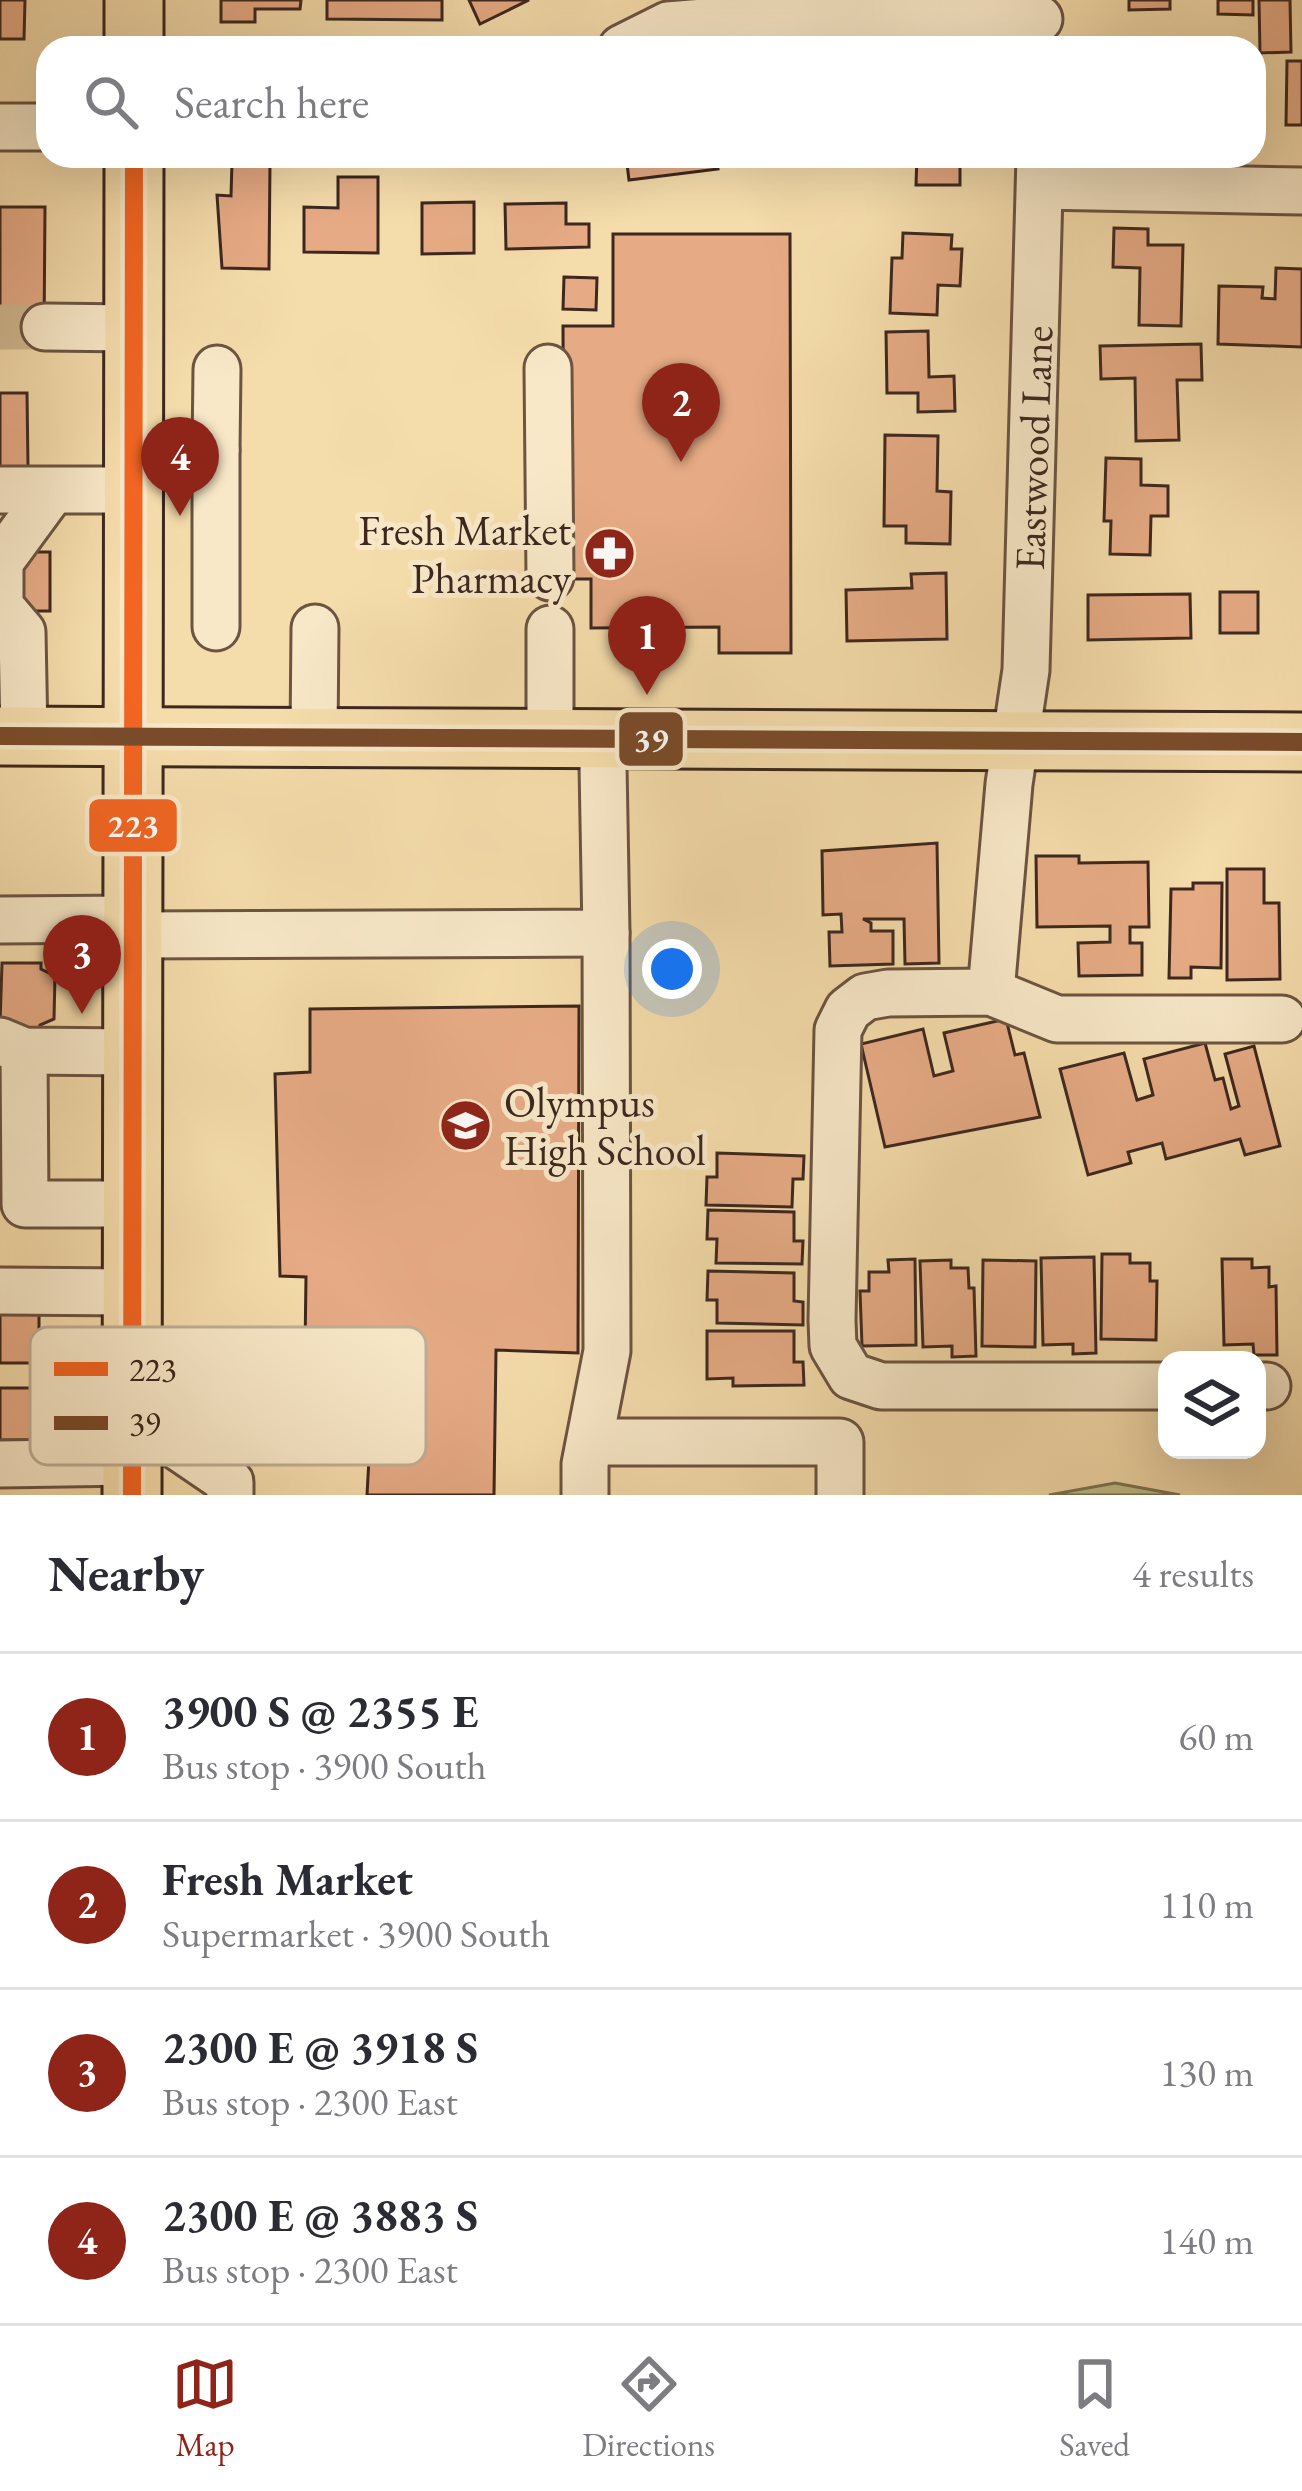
<!DOCTYPE html>
<html lang="en">
<head>
<meta charset="utf-8">
<style>
  :root { --surface:#fff; --page:#f2f2f3; --text:#2b2b33; --muted:#7c7c81; --line:#e1e1e2; --accent:#8f2418 }
  body { margin:0; font-family:"EB Garamond",serif; background:var(--page); color:var(--text) }
  .controls { position:absolute; right:36px; bottom:36px; display:grid; overflow:hidden; border-radius:24px; box-shadow:0 12px 48px #0002 }
  .controls button { width:108px; height:108px; display:grid; place-items:center; padding:0; border:0; border-bottom:3px solid var(--line); background:var(--surface); color:var(--text); font:60px sans-serif }
  .you { position:absolute; left:672px; top:969px; width:42px; height:42px; margin:-30px; border:9px solid #fff; border-radius:50%; background:#1a73e8; box-shadow:0 0 0 18px #1a73e833 }
  .badge { display:grid; place-items:center; width:78px; height:78px; border-radius:50%; background:var(--accent); color:#fff; font-size:39px; font-weight:700 }
  .pin { position:absolute; translate:-50% -99px; filter:drop-shadow(0 3px 6px #0008) }
  .pin::after { content:''; position:absolute; top:63px; width:42px; height:36px; background:inherit; clip-path:polygon(0 0,100% 0,50% 100%) }
  .list { margin:0; padding:0; list-style:none }
  h2 { display:flex; justify-content:space-between; align-items:center; height:156px; margin:0; padding:0 48px; font-size:51px }
  h2 small { font-size:39px; font-weight:400; color:var(--muted) }
  .list li { display:grid; grid-template-columns:78px 1fr auto; gap:36px; align-items:center; box-sizing:border-box; height:168px; padding:0 48px; border-top:3px solid var(--line) }
  .list b { display:block; font-size:45px; white-space:nowrap }
  .list p { margin:0; font-size:39px; white-space:nowrap; color:var(--muted) }
  .list em { font-size:39px; font-style:normal; color:var(--muted) }
  .icon { flex:none; width:66px; height:66px; fill:none; stroke:currentColor; stroke-width:2; stroke-linecap:round; stroke-linejoin:round }
  .map { position:relative; flex:none; width:1302px; height:1495px; overflow:hidden }
  .search { position:absolute; background:var(--surface); box-shadow:0 12px 48px #0002; left:36px; right:36px; top:36px; height:132px; display:flex; align-items:center; gap:30px; box-sizing:border-box; padding:0 42px; border-radius:36px; color:var(--muted); font-size:45px }
  .sheet { height:828px; background:var(--surface) }
  nav { display:flex; justify-content:space-around; align-items:center; box-sizing:border-box; height:168px; border-top:3px solid var(--line); background:var(--surface); font-size:33px; color:var(--muted) }
  nav a { display:grid; justify-items:center; gap:6px }
  nav .on { color:var(--accent) }
  .map>svg:first-child { display:block }
  .green { fill:#bcc089; stroke:#7c7454; stroke-width:3 }
  .building { fill:#e6ab85; stroke:#3d271e; stroke-width:3 }
  .lines { fill:none; stroke-linecap:round; stroke-linejoin:round }
  .minor-tunnel { stroke:#d0b88f; stroke-width:45; stroke-dasharray:45 22; stroke-linecap:butt }
  .minor-casing { stroke:#6b5441; stroke-width:51 }
  .major-casing { stroke:#3d271e; stroke-width:63 }
  .minor { stroke:#f8e8c8; stroke-width:45 }
  .major { stroke:#f5dcab; stroke-width:57 }
  .bus-1-casing { stroke:#f8e8c8; stroke-width:27 }
  .bus-2-casing { stroke:#f8e8c8; stroke-width:27 }
  .bus-1 { stroke:#f26522; stroke-width:18 }
  .bus-2 { stroke:#7a4b2a; stroke-width:18 }
  .labels { text-anchor:middle; stroke-width:10; stroke-linejoin:round; paint-order:stroke }
  .street-label { font-size:42px; fill:#3d271e; stroke:#f8e8c8 }
  .poi-label { font-size:42px; fill:#3d271e; stroke:#f8e8c8; text-anchor:end }
  .key { fill:#f8e8c8; stroke:#c0ae95; stroke-width:3 }
  .key-label { font-size:33px; fill:#3d271e }
  .line-badge { stroke:#f8e8c8; stroke-width:4.5 }
  .badge-label { font-size:33px; text-anchor:middle; font-weight:bold; fill:#fff }
</style>
</head>
<body>
<div class="map">
<svg width="1302" height="1495" viewBox="0 0 1302 1495">
  <rect width="100%" height="100%" fill="#f5dcab"/>
  <filter id="stains"><feTurbulence type="fractalNoise" baseFrequency=".00167" numOctaves="4"/><feColorMatrix values="0 0 0 0 .2 0 0 0 0 .09 0 0 0 0 .02 0 0 0 .5 -.17"/></filter>
  <radialGradient id="worn" r=".72"><stop offset=".6" stop-color="#630" stop-opacity="0"/><stop offset="1" stop-color="#630" stop-opacity=".3"/></radialGradient>
  <path class="green" d="M1115 1483 1180 1495H1049Z"/>
  <g class="building">
    <path d="M0 0H25L24 39H0Z"/>
    <path d="M221 0H301L300 9H255V22H221Z"/>
    <path d="M327 0H442V20L327 19Z"/>
    <path d="M469 0H529L480 24Z"/>
    <path d="M1129 0H1170V9L1129 10Z"/>
    <path d="M1218 0H1253V15L1218 14Z"/>
    <path d="M1259 0H1290L1291 52 1260 53Z"/>
    <path d="M1287 61H1302V125H1286Z"/>
    <path d="M626 156H716L718 169 629 180Z"/>
    <path d="M755 156H795V163L755 164Z"/>
    <rect x="795" y="156" width="40" height="7"/>
    <path d="M917 156H960V185H916Z"/>
    <path d="M232 162H270L269 269 222 268 217 195 231 196Z"/>
    <path d="M338 177H378V253L304 252V207L338 208Z"/>
    <path d="M474 202V253L422 254V203Z"/>
    <path d="M566 203V224H589V247L506 249 505 204Z"/>
    <path d="M0 207H45L44 335H0Z"/>
    <path d="M1114 228 1148 229V245H1183L1181 326 1139 325 1140 268 1113 267Z"/>
    <path d="M903 233 952 235 951 249H962L960 286 938 285 937 315 890 313 892 258H902Z"/>
    <path d="M613 234H790L791 653H719V627L591 628V579H564L563 326H613Z"/>
    <path d="M1276 268 1302 269V347L1218 344 1219 286 1263 287 1262 298 1275 299Z"/>
    <path d="M564 277 597 278 596 310 563 309Z"/>
    <path d="M928 331 929 377 954 376 955 411 918 412V393H887L886 332Z"/>
    <path d="M1201 344 1202 380H1177L1179 440 1136 441 1135 378 1101 379 1100 346Z"/>
    <path d="M0 393H27L28 467H0Z"/>
    <path d="M885 435 938 436 937 491 951 492 950 544 906 543V526H884Z"/>
    <path d="M1106 458 1141 459V485L1168 486V516H1151L1150 555 1110 554 1111 521H1104Z"/>
    <rect x="14" y="552" width="36" height="59"/>
    <path d="M946 573 947 639 847 641 846 590 912 588 911 574Z"/>
    <rect x="1220" y="592" width="38" height="41"/>
    <path d="M1190 594 1191 638 1088 640V595Z"/>
    <path d="M937 843 939 963 905 964 904 919H863L871 923V931H893V964L830 966 829 932H842L841 914 823 915 822 851Z"/>
    <path d="M1036 856H1079V863L1148 862 1149 927H1130V943H1142V975L1079 976 1078 943 1110 942V926L1037 927Z"/>
    <path d="M1227 869H1264V903H1279L1280 979 1227 980Z"/>
    <path d="M1193 883H1222L1221 968 1191 967V978H1169L1171 889H1193Z"/>
    <path d="M2 963H41V969L55 976 54 1019 40 1025V1031L0 1025Z"/>
    <path d="M579 1006 578 1353 496 1350 494 1495H367L375 1351 305 1349 306 1277 280 1276 275 1074 310 1072V1009Z"/>
    <path d="M1006 1019 1015 1055 1024 1053 1040 1117 885 1147 861 1044 923 1029 934 1076 953 1071 944 1033Z"/>
    <path d="M1205 1043 1215 1080 1223 1078 1231 1109 1239 1106 1225 1054 1254 1046 1280 1146 1245 1155 1240 1139 1166 1159 1162 1143 1128 1152 1131 1163 1088 1175 1060 1069 1124 1053 1137 1100 1153 1095 1144 1059Z"/>
    <path d="M717 1153 804 1156 803 1179H793L792 1207 706 1205 707 1177H717Z"/>
    <path d="M708 1210 794 1212V1241H803L802 1264 716 1263 717 1239H707Z"/>
    <path d="M1102 1254H1130V1263H1150V1281H1157L1156 1340 1101 1339Z"/>
    <path d="M1094 1257 1096 1353 1073 1354V1344L1043 1345 1041 1258Z"/>
    <path d="M915 1259 916 1345 862 1346 860 1291H869V1272H889L888 1260Z"/>
    <path d="M1222 1259H1252V1268L1269 1267V1287L1276 1286 1277 1355H1254L1253 1344 1224 1345Z"/>
    <path d="M951 1260V1268H968L969 1288H974L976 1356 952 1357V1346L923 1347 920 1261Z"/>
    <path d="M983 1260 1036 1261 1035 1347 982 1346Z"/>
    <path d="M708 1271 794 1273V1301L803 1302V1325L717 1323V1300H707Z"/>
    <path d="M39 1306V1363H0V1307Z"/>
    <path d="M707 1331H794V1362H803L804 1385 733 1386V1378L707 1379Z"/>
    <rect x="0" y="1388" width="37" height="52"/>
  </g>
  <g class="lines">
    <path class="minor-tunnel" d="M0 327H45"/>
    <defs>
      <g id="minor">
        <path d="M622 48 668 25 704 22 1039 19"/>
        <path d="M0 127H48"/>
        <path d="M1040 186 1302 191"/>
        <path d="M45 327 134 328"/>
        <path d="M548 368 550 577"/>
        <path d="M134 447 216 450 217 369"/>
        <path d="M0 490H134"/>
        <path d="M216 627V450"/>
        <path d="M550 629V738"/>
        <path d="M24 736 22 632 0 606V562L52 491"/>
        <path d="M314 736 315 628"/>
        <path d="M0 920 133 919"/>
        <path d="M133 935 606 933 603 765"/>
        <path d="M991 992 1009 784 1026 670 1040 156"/>
        <path d="M0 1041 24 1051 133 1052"/>
        <path d="M24 1051 25 1204H132"/>
        <path d="M0 1291 132 1292"/>
        <path d="M1167 1386H881L851 1376 833 1346 832 1320 838 1030 848 1010 865 997 888 993 991 992 1057 1019H1282"/>
        <path d="M1257 1386H1267"/>
        <path d="M132 1442H171L230 1482V1495"/>
        <path d="M590 1442H840V1495"/>
        <path d="M0 1464 132 1462"/>
        <path d="M585 1495V1464L607 1351 606 933"/>
      </g>
      <g id="major">
        <path d="M134 48V0"/>
        <path d="M0 736 1302 742"/>
        <path d="M132 1495 134 156"/>
      </g>
    </defs>
    <use href="#minor" class="minor-casing"/>
    <use href="#major" class="major-casing"/>
    <use href="#minor" class="minor"/>
    <use href="#major" class="major"/>
    <defs>
      <path id="bus-1" d="M132 1495 134 156"/>
      <path id="bus-2" d="M0 736 1302 742"/>
    </defs>
    <use href="#bus-1" class="bus-1-casing"/>
    <use href="#bus-2" class="bus-2-casing"/>
    <use href="#bus-1" class="bus-1"/>
    <use href="#bus-2" class="bus-2"/>
  </g>
  <defs>
    <symbol id="pharmacy-disc" viewBox="-11 -11 22 22"><circle r="9.5" fill="#8f2418" stroke="#f8e8c8"/><path d="M-2-6h4v4h4v4h-4v4h-4v-4h-4v-4h4Z" fill="#fff"/></symbol>
    <symbol id="school-disc" viewBox="-11 -11 22 22"><circle r="9.5" fill="#8f2418" stroke="#f8e8c8"/><path d="M0-5L7-2L0 1L-7-2ZM-4 1L0 2.5L4 1V4Q0 6-4 4Z" fill="#fff"/></symbol>
  </defs>
  <g fill-rule="evenodd">
    <use href="#pharmacy-disc" x="580" y="524" width="59" height="59"/>
    <use href="#school-disc" x="436" y="1096" width="59" height="59"/>
  </g>
  <g class="labels">
    <g class="street-label">
      <text transform="translate(1033 448) rotate(-88)" y="15">Eastwood Lane</text>
    </g>
    <g class="poi-label">
      <text x="571" y="545">Fresh Market<tspan x="571" dy="48">Pharmacy</tspan></text>
      <text x="504" y="1117" text-anchor="start">Olympus<tspan x="504" dy="48">High School</tspan></text>
    </g>
  </g>
  <rect x="30" y="1327" width="396" height="138" rx="18" class="key"/>
  <rect x="54" y="1362" width="54" height="14" fill="#f26522"/>
  <rect x="54" y="1416" width="54" height="14" fill="#7a4b2a"/>
  <g class="key-label">
    <text x="129" y="1381">223</text>
    <text x="129" y="1435">39</text>
  </g>
  <g class="line-badge">
    <rect x="617" y="710" width="68" height="58" rx="12" fill="#7a4b2a"/>
    <rect x="87" y="797" width="92" height="57" rx="12" fill="#f26522"/>
  </g>
  <g class="badge-label">
    <text x="651" y="751">39</text>
    <text x="133" y="837">223</text>
  </g>
  <rect width="100%" height="100%" filter="url(#stains)"/>
  <rect width="100%" height="100%" fill="url(#worn)"/>
</svg>
<div class="controls">
<button><svg class="icon" aria-label="layers" viewBox="0 0 24 24"><path d="M12 4l9 5-9 5-9-5zM3 14l9 5 9-5"/></svg></button>
</div>
<div class="you"></div>
<div class="pin badge" style="left:647px;top:695px">1</div>
<div class="pin badge" style="left:681px;top:462px">2</div>
<div class="pin badge" style="left:82px;top:1014px">3</div>
<div class="pin badge" style="left:180px;top:516px">4</div>
<div class="search"><svg class="icon" aria-label="search" viewBox="0 0 24 24"><circle cx="10" cy="10" r="6"/><path d="M15 15l6 6"/></svg>Search here</div>
</div>
<section class="sheet">
<h2>Nearby<small>4 results</small></h2>
<ul class="list">
<li><span class="badge">1</span><div><b>3900 S @ 2355 E</b><p>Bus stop · 3900 South</p></div><em>60 m</em></li>
<li><span class="badge">2</span><div><b>Fresh Market</b><p>Supermarket · 3900 South</p></div><em>110 m</em></li>
<li><span class="badge">3</span><div><b>2300 E @ 3918 S</b><p>Bus stop · 2300 East</p></div><em>130 m</em></li>
<li><span class="badge">4</span><div><b>2300 E @ 3883 S</b><p>Bus stop · 2300 East</p></div><em>140 m</em></li>
</ul>
</section>
<nav>
<a class="on"><svg class="icon" aria-label="map" viewBox="0 0 24 24"><path d="M3 6l6-2 6 2 6-2v14l-6 2-6-2-6 2zM9 4v14M15 6v14"/></svg>Map</a>
<a><svg class="icon" aria-label="directions" viewBox="0 0 24 24"><path d="M12 3l9 9-9 9-9-9zM9 14v-3h6M13 9l2 2-2 2"/></svg>Directions</a>
<a><svg class="icon" aria-label="saved" viewBox="0 0 24 24"><path d="M7 4h10v16l-5-4-5 4z"/></svg>Saved</a>
</nav>
</body>
</html>
